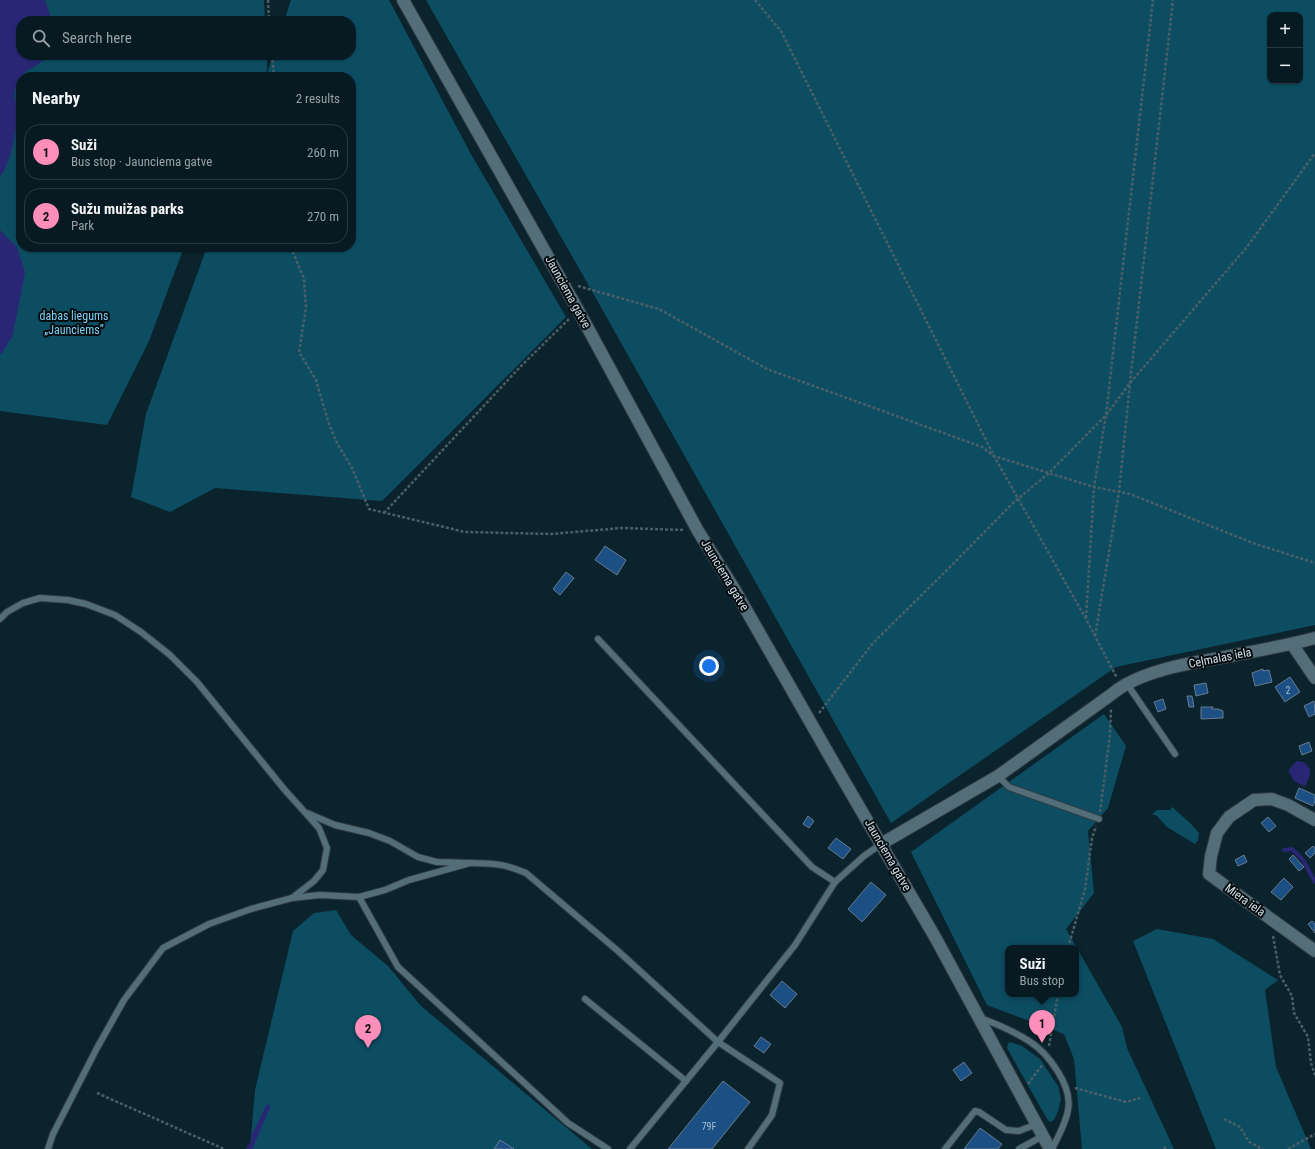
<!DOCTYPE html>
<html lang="en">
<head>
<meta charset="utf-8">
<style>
  :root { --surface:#081a21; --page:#11232a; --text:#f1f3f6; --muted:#98a1a5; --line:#29383f; --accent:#ff8eba }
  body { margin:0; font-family:"Roboto Condensed",sans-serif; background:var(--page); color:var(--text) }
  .controls { position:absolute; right:12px; top:12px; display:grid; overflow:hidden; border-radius:8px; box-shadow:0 1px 3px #0004 }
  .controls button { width:36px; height:36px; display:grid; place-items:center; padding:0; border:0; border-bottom:1px solid var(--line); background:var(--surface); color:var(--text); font:20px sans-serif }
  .you { position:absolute; left:709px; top:666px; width:14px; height:14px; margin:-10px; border:3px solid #fff; border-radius:50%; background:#1a73e8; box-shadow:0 0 0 6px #1a73e833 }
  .badge { display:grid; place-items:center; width:26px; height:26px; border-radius:50%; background:var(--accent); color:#111; font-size:13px; font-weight:700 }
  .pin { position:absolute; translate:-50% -33px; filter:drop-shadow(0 1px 2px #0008) }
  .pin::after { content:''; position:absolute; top:21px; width:14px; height:12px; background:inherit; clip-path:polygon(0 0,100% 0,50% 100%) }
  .popup { position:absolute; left:1005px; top:945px; width:74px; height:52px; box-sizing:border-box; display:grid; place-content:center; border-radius:8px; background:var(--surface); filter:drop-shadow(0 1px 3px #0005); font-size:13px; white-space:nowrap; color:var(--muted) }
  .popup b { font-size:15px; color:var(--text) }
  .popup::after { content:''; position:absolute; left:50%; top:100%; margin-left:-8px; border:8px solid transparent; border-top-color:var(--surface) }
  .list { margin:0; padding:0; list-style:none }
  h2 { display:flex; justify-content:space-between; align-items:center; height:52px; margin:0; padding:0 16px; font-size:17px }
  h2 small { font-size:13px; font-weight:400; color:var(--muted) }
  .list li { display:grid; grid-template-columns:26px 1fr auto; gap:12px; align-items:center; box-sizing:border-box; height:56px; margin:0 8px 8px; padding:0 8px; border:1px solid var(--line); border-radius:16px }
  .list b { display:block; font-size:15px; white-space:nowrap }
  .list p { margin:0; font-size:13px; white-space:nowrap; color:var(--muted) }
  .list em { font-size:13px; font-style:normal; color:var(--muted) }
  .icon { flex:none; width:22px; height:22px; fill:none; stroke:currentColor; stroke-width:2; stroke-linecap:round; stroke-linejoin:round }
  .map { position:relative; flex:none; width:1315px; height:1149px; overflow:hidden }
  .search { position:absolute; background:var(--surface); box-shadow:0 1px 3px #0004; left:16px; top:16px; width:340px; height:44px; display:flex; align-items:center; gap:10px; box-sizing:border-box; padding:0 14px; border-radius:16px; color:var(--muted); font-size:15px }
  .panel { position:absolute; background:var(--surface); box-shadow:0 1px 3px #0004; left:16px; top:72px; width:340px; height:180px; border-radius:16px }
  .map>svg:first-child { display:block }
  .green { fill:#0d4d62; fill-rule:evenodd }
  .water { fill:#292775 }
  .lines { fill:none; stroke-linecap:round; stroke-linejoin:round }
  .stream { stroke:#292775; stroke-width:4 }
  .building { fill:#1c5085; stroke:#69798c }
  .lane-casing { stroke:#2e3b42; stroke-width:8 }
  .street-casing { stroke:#2e3b42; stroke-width:14 }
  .secondary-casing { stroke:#2e3b42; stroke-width:14 }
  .path { stroke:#4a5f67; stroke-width:2.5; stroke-dasharray:3 2; stroke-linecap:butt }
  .lane { stroke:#546e79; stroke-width:6 }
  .street { stroke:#546e79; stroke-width:12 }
  .secondary { stroke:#546e79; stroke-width:12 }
  .labels { text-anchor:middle; stroke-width:4; stroke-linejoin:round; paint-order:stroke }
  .number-label { font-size:10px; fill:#a4bcce }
  .street-label { font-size:12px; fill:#d2e0e6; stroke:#030b0f }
  .park-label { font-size:12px; fill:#7ed3f5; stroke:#030b0f }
</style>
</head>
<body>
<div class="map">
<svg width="1315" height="1149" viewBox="0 0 1315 1149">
  <rect width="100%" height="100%" fill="#0b232c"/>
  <g class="green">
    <path d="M0 0H264L265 21H21V55H267V71L263 77H21V247H184L149 341 107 425 0 411Z"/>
    <path d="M291 0H389L472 156 566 317 382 501 215 488 170 512 131 497 146 414 207 247H351V77H266L273 55H351V21H284Z"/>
    <path d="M426 0H1315V625L1116 667 891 823 593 293ZM1270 15H1300V81H1270Z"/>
    <path d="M1104 714 1126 746 1108 808 1088 831 1094 893 1066 929 1122 1027 1127 1048 1174 1149H1082L1074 1059 1064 1034 987 1005 911 852ZM1008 948H1076V994H1008Z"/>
    <path d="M1172 807 1191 824 1199 833 1198 840 1195 844 1167 827 1157 816 1152 814 1157 810H1170Z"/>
    <path d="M336 910 351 935 388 966 421 1006 592 1149H250L255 1090 293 931 314 913Z"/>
    <path d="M1157 929 1213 939 1278 980 1265 990 1276 1067 1311 1149H1216L1133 941Z"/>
    <path d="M1010 1042 1022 1046 1040 1059 1058 1086 1061 1099 1058 1111 1054 1120 1050 1122 1047 1119 1007 1048 1008 1044Z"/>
  </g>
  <g class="water">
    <path d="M0 0H45L52 21H21V55H48C39 68 19 70 16 87 15 90 14 97 15 99 15 103 17 104 17 108 17 130 13 158 0 177Z"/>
    <path d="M0 230 17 247 25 272 13 335 2 353 0 354Z"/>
    <path d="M1297 761C1303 761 1308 764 1310 770V774L1306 785 1304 786 1294 781 1289 772V769Z"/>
    <path d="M267 1104 271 1106C264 1120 259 1135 252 1149H246L252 1139 251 1136Z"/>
  </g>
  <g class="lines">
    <path class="stream" d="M1284 850 1292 849 1303 860 1315 882"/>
  </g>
  <g class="building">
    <path d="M605 546 626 560 617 575 595 560Z"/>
    <path d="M566 572 574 578 560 595 553 589Z"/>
    <path d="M1263 669V671L1269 670 1272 682 1255 686 1252 673Z"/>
    <path d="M1290 677 1300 692 1285 702 1275 687Z"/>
    <path d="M1206 683 1208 693 1196 696 1194 685Z"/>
    <path d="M1187 696H1192L1194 707H1189Z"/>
    <path d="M1163 699 1166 709 1158 712 1154 702Z"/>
    <path d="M1314 701 1315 714 1309 717 1304 706Z"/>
    <path d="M1201 707H1213L1212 709H1218L1223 711V718L1201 719Z"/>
    <path d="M1309 742 1312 751 1302 755 1299 746Z"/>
    <path d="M1299 788 1315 795V801L1313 806 1295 798Z"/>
    <path d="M808 816 814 821 809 828 803 824Z"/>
    <path d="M1268 817 1276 826 1269 832 1261 823Z"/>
    <path d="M836 838 851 849 843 859 828 848Z"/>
    <path d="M1313 846 1315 848V853L1310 858 1305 853Z"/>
    <path d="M1244 855 1247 862 1238 866 1235 860Z"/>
    <path d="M1293 855 1304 867 1299 871 1289 859Z"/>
    <path d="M1284 878 1293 887 1281 900 1271 892Z"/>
    <path d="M871 882 886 895 862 922 848 909Z"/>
    <path d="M1312 921 1315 924V933L1308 924Z"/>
    <path d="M782 981 797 994 785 1008 770 995Z"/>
    <path d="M761 1037 771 1044 764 1053 754 1046Z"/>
    <path d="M964 1062 972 1073 961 1081 953 1070Z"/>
    <path d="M723 1081 750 1102 712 1149H668Z"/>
    <path d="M980 1128 1002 1144 998 1149H964Z"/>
    <path d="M500 1140 514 1149H494Z"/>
  </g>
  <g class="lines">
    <defs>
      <g id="lane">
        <path d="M0 619 7 612 23 603 40 598 68 600 86 604 115 615 141 632 170 655 197 682 284 789 319 828 327 848 323 870 314 881 292 898 320 895 359 897 385 890 409 880 470 863 437 862 418 857 390 841 369 833 335 825 307 813"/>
        <path d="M598 639 812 867 835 882"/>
        <path d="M1127 684 1175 754"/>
        <path d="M998 776 1009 787 1099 819"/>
        <path d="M470 863C492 863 506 864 526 873L618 951 718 1042 780 1083 772 1115 748 1149"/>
        <path d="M359 897 398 967 568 1123 608 1149"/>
        <path d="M585 999 686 1081"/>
        <path d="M980 1018C997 1024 1013 1031 1029 1041 1048 1053 1073 1086 1068 1110 1066 1123 1058 1137 1052 1149"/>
        <path d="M48 1149 53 1134 97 1048 124 1000 163 948 209 924 251 909 292 898"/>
        <path d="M630 1149 718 1042 795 945 835 882 864 856 881 844"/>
        <path d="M945 1149 975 1111 979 1112 1006 1130 1019 1131 1037 1124"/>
        <path d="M1019 1149 1043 1136"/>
      </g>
      <g id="street">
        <path d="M1292 644 1315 678"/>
        <path d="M1315 820 1288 805 1272 799 1254 800 1229 817 1217 833 1211 856 1209 874 1315 951"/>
        <path d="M881 844 998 776 1112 694C1139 671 1190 663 1225 657 1255 651 1285 646 1315 638"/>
      </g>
      <path id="secondary" d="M403 0 578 310 698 531 733 587 840 774 935 937 1050 1149"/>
    </defs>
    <use href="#lane" class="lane-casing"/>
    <use href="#street" class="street-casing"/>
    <use href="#secondary" class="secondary-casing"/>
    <g class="path">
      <path d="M268 0 269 21"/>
      <path d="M755 0 781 31 994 456 1086 619 1117 678"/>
      <path d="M272 55 274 77"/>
      <path d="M291 247 304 279 306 308 299 352 316 380 329 424 337 443 352 468 369 509 465 532 551 534 622 528 684 530"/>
      <path d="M578 286 659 309 767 369 982 447 994 456 1094 487 1130 494 1253 543 1315 563"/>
      <path d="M384 513 520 367 569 319"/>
      <path d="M1086 618 1094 487 1106 415 1153 0"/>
      <path d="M1095 636 1119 492 1130 383 1173 0"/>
      <path d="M819 713 873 643 949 568 1013 503 1049 473 1106 415 1130 383 1247 247 1315 153"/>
      <path d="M1100 812 1110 735 1111 709"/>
      <path d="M1273 936 1280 975 1292 996 1294 1013 1308 1037 1311 1063 1315 1075"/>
      <path d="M1068 948 1085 889 1092 838 1096 826"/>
      <path d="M1049 1046 1058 994"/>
      <path d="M1028 1084 1043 1064"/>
      <path d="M1075 1088 1126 1102 1140 1098"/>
      <path d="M97 1093 224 1149"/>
      <path d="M1224 1119 1240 1127 1249 1142 1263 1149"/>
      <path d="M1164 1149 1167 1145"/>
      <path d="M1288 1149 1315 1134"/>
    </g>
    <use href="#lane" class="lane"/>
    <use href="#street" class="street"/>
    <use href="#secondary" class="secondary"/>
  </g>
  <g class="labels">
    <g class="number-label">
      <text x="1288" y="694">2</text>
      <text x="709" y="1130">79F</text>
    </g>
    <g class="street-label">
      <text transform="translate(568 292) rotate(61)" y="4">Jaunciema gatve</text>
      <text transform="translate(725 575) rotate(59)" y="4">Jaunciema gatve</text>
      <text transform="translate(1220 658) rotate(-11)" y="4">Ceļmalas iela</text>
      <text transform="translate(888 855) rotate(60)" y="4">Jaunciema gatve</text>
      <text transform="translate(1245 900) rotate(36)" y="4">Miera iela</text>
    </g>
    <g class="park-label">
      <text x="74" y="320">dabas liegums<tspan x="74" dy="14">„Jaunciems”</tspan></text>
    </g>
  </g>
</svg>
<div class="controls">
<button>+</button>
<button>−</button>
</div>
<div class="you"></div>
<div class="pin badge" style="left:1042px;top:1043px">1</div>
<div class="popup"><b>Suži</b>Bus stop</div>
<div class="pin badge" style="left:368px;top:1048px">2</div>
<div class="search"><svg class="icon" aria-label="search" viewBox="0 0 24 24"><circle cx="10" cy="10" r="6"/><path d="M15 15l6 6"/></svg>Search here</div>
<section class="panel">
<h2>Nearby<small>2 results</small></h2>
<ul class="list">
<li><span class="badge">1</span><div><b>Suži</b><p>Bus stop · Jaunciema gatve</p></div><em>260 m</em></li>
<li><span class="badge">2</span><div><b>Sužu muižas parks</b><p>Park</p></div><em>270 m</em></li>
</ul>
</section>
</div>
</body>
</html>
